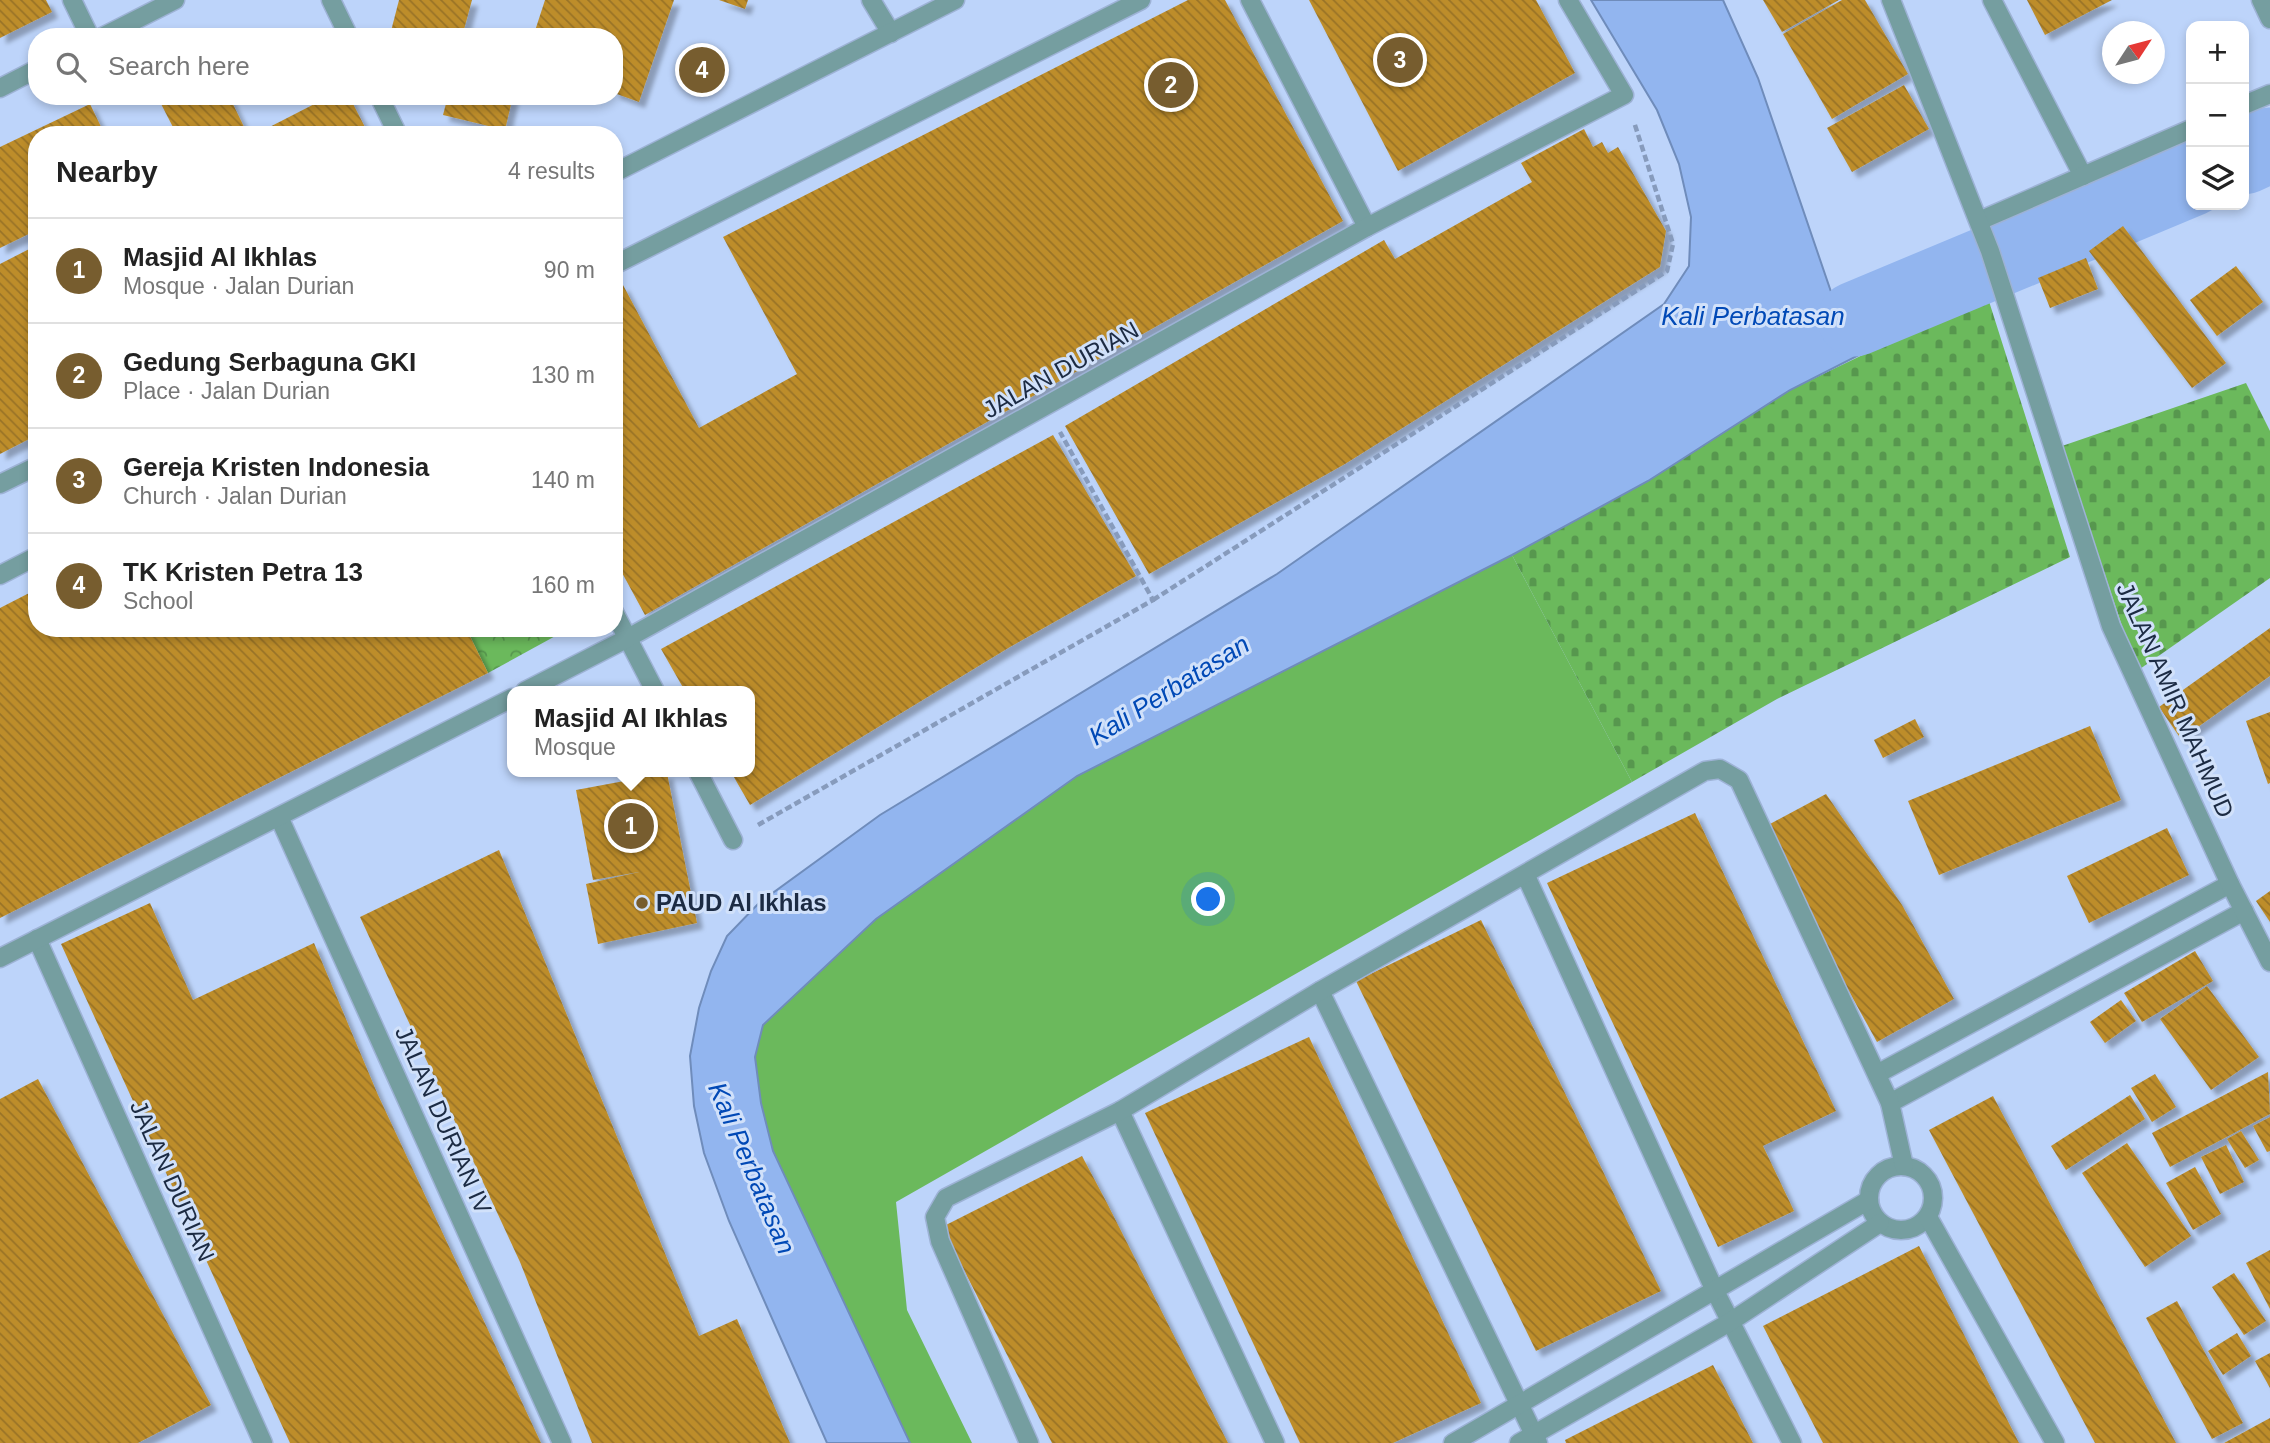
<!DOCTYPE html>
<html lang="en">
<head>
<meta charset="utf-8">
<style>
  :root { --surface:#fff; --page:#f2f2f2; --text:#222; --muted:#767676; --line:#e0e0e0; --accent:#775d2f }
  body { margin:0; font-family:Helvetica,sans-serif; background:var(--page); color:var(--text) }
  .controls { position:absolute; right:21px; top:21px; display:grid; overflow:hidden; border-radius:14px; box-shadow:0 4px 10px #0003 }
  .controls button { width:63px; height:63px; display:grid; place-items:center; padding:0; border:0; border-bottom:2px solid var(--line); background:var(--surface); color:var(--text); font:35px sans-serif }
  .compass { position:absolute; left:2102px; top:21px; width:63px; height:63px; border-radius:50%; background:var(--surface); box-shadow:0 4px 10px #0003; rotate:54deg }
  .you { position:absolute; left:1209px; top:900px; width:24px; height:24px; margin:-18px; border:5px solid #fff; border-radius:50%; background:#1a73e8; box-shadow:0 0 0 10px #1a73e833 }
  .badge { display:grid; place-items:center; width:46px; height:46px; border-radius:50%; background:var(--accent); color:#fff; font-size:23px; font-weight:700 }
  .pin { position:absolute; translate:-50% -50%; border:4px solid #fff; box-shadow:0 2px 7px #0006 }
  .popup { position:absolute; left:507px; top:686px; width:248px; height:91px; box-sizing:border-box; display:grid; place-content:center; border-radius:14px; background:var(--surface); filter:drop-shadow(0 2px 5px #0005); font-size:23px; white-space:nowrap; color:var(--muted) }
  .popup b { font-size:26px; color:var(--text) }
  .popup::after { content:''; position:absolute; left:50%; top:100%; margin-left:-14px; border:14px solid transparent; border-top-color:var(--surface) }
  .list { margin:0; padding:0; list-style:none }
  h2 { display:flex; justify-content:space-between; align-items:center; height:91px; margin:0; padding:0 28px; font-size:30px }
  h2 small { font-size:23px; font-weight:400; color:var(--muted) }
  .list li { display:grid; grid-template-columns:46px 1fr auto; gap:21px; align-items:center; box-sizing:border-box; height:105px; padding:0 28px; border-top:2px solid var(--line) }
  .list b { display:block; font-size:26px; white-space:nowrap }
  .list p { margin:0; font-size:23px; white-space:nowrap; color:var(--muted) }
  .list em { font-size:23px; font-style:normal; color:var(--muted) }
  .icon { flex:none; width:38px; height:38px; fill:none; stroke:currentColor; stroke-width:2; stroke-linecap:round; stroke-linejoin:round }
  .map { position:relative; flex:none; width:2270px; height:1443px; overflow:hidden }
  .search { position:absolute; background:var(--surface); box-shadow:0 4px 10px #0003; left:28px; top:28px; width:595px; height:77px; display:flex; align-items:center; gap:18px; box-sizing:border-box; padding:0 24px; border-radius:28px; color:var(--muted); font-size:26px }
  .panel { position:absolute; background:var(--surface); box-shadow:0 4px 10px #0003; left:28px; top:126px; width:595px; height:511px; border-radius:28px }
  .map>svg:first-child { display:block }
  .grass { fill:#6bb95c }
  .cemetery { fill:url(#cemetery-stones) }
  .park { fill:url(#park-crowns) }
  .water { fill:#92b5ef; stroke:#6f8cbb; stroke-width:2 }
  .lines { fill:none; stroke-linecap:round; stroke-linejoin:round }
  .river { stroke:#92b5ef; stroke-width:75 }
  .building { fill:url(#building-back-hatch); filter:url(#shadow) }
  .minor-casing { stroke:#9db2d5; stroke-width:21 }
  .tertiary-casing { stroke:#9db2d5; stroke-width:21 }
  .path { stroke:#879bbc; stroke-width:4.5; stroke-dasharray:7 3.5; stroke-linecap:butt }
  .minor { stroke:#759ea0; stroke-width:18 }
  .tertiary { stroke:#759ea0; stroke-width:18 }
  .poi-dot { fill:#775d2f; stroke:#d1e1fa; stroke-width:2.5 }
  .labels { text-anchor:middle; stroke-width:6; stroke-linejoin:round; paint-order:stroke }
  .street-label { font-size:24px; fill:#1c2b43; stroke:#d1e1fa }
  .poi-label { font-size:24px; font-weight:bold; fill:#1c2b43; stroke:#d1e1fa; text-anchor:start }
  .water-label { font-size:26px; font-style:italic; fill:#0149b6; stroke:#d1e1fa }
</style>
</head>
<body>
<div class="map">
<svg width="2270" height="1443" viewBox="0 0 2270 1443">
  <defs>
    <pattern id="cemetery-stones" width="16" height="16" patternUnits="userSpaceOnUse" patternTransform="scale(1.75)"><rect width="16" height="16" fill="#6bb95c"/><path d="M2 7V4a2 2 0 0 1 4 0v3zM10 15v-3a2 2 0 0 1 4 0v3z" fill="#57974e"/></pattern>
    <pattern id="park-crowns" width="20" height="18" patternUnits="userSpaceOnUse" patternTransform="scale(1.75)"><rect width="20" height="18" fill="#6bb95c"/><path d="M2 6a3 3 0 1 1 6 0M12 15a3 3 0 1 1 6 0" fill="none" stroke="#57974e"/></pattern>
    <pattern id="building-back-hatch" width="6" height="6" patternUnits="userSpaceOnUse" patternTransform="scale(1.75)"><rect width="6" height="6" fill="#bd8d2c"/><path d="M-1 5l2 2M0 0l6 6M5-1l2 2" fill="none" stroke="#997327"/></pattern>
    <filter id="shadow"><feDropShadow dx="6" dy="6" stdDeviation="2" flood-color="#0004"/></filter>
  </defs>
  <rect width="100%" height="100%" fill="#bdd4fa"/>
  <path class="grass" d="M1512 555 1632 782 896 1202 907 1310 972 1443H910L773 1151 761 1103 755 1057 763 1025 876 919 1077 776Z"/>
  <g class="cemetery">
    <path d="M1987 295 2070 557 1777 699 1632 782 1512 555 1648 481 1790 390Z"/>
    <path d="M2246 383 2270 431V578L2137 671 2062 446Z"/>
  </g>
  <path class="park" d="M466 628H570L488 673Z"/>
  <path class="water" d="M1591 0H1723L1758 78 1842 324 1951 277 1961 303 1790 390 1648 481 1512 555 1077 776 876 919 763 1025 755 1057 761 1103 773 1151 910 1443H827L729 1221 704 1153 694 1106 690 1056 699 1008 711 971 727 936 759 903 880 815 1277 574 1664 304 1689 266 1691 217 1679 164 1657 110Z"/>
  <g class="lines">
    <g class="river">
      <path d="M2244 157 2270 145"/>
      <path d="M1855 319 2191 179"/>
    </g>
  </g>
  <g class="building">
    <path d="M0 0H46L52 12 0 38Z"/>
    <path d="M399 0H472L462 37 390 35Z"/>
    <path d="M545 0H674L639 102 614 93V37H533Z"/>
    <path d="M719 0H748L745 9Z"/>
    <path d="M1188 0H1225L1343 221 645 615 614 558V290L623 285 699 428 797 374 723 237Z"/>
    <path d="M1309 0H1536L1575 73 1398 171Z"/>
    <path d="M1763 0H1839L1782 32Z"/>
    <path d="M1842 0H1865L1908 74 1832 119 1783 34Z"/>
    <path d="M2027 0H2112L2045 35Z"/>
    <path d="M1904 85 1929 129 1852 172 1827 128Z"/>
    <path d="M157 96H229L248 135H177Z"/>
    <path d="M330 96H349L369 135H254Z"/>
    <path d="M448 96H513L505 130 443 115Z"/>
    <path d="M90 104 105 135H37V230L0 248V147Z"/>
    <path d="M1584 129 1593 147 1602 142 1608 153 1618 147 1666 231 1660 267 1345 464 1149 574 1065 426 1384 240 1395 259 1532 182 1521 163Z"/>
    <path d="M2123 226 2226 363 2192 388 2089 251Z"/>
    <path d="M37 245V435L0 454V264Z"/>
    <path d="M2086 258 2098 289 2050 308 2038 278Z"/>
    <path d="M2236 266 2263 302 2217 336 2190 300Z"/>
    <path d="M1053 435 1136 576 1010 647 750 805 731 772H750V691H685L661 649Z"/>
    <path d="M37 589V628H466L488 673 0 918V608Z"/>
    <path d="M2270 628V676L2181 739 2159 707Z"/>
    <path d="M2270 712V783L2268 784 2246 721Z"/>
    <path d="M1915 719 1924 737 1883 758 1874 740Z"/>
    <path d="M2090 726 2121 800 1939 875 1908 801Z"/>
    <path d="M667 773 697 923 598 944 586 884 639 872 593 880 576 790Z"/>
    <path d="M1826 794 1902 905 1954 999 1877 1042 1825 948 1770 824Z"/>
    <path d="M1695 813 1836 1111 1763 1146 1794 1211 1718 1247 1547 883Z"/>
    <path d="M2167 828 2189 875 2089 923 2067 876Z"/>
    <path d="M499 850 699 1336 737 1319 790 1443H592L520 1262 360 917Z"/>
    <path d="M2270 891V922L2256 901Z"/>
    <path d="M150 903 193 1000 314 943 378 1095 541 1443H290L61 944Z"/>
    <path d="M1481 920 1661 1291 1536 1351 1356 981Z"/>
    <path d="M2195 951 2213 981 2142 1022 2124 993Z"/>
    <path d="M2207 986 2259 1057 2211 1090 2160 1019Z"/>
    <path d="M2121 1000 2136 1021 2105 1043 2090 1022Z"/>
    <path d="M1309 1037 1481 1403 1393 1443H1300L1145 1113Z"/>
    <path d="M2268 1072 2270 1114 2170 1167 2152 1133Z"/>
    <path d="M2155 1074 2176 1107 2152 1122 2131 1088Z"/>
    <path d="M38 1079 211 1405 138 1443H0V1099Z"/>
    <path d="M2130 1095 2145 1119 2066 1170 2051 1146Z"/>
    <path d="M1993 1096 2113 1323 2176 1443H2095L1929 1130Z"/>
    <path d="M2270 1117V1151L2267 1152 2253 1126Z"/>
    <path d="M2241 1131 2259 1160 2245 1168 2227 1139Z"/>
    <path d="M2127 1143 2191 1236 2145 1267 2082 1173Z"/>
    <path d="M2226 1145 2244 1182 2220 1194 2201 1157Z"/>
    <path d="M1082 1156 1108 1205 1228 1443H1052L942 1227Z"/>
    <path d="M2195 1167 2221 1214 2193 1230 2166 1183Z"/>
    <path d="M1919 1246 1988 1382 2019 1443H1823L1763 1326Z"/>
    <path d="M2270 1250V1309L2246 1263Z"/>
    <path d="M2234 1273 2266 1321 2244 1335 2212 1287Z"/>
    <path d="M2177 1301 2243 1423 2212 1439 2146 1318Z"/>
    <path d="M2237 1333 2251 1356 2223 1375 2208 1351Z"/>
    <path d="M2270 1353V1388L2255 1361Z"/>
    <path d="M1713 1365 1753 1443H1566L1565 1440Z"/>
    <path d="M2270 1418V1443H2224Z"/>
  </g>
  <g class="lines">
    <defs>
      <g id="minor">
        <path d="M72 0 90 37"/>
        <path d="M331 0 349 37"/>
        <path d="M871 0 891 33"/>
        <path d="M1250 0 1367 227"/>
        <path d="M1992 0 2083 176"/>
        <path d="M2261 0 2270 19"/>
        <path d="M102 37 175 0"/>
        <path d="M0 88 37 69"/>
        <path d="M379 96 398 135"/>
        <path d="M2244 105 2270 94"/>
        <path d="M614 173 955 0"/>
        <path d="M1979 221 2191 129"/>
        <path d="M614 265 1141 0"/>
        <path d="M0 484 37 466"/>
        <path d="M0 575 37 556"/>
        <path d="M614 612 655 691"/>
        <path d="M525 691 628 638 1367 227 1624 95 1568 0"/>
        <path d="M698 772 733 840"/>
        <path d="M279 817 562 1443"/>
        <path d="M1526 876 1715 1291 1792 1443"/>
        <path d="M37 939 263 1443"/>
        <path d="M0 958 512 698"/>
        <path d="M1320 991 1538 1443"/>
        <path d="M1877 1074 2230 884"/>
        <path d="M1890 1103 2244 911"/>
        <path d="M1120 1111 1275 1443"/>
        <circle cx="1901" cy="1198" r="32"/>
        <path d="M1928 1217 2055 1443"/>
        <path d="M1029 1443 940 1241 935 1217 946 1198 1120 1111 1320 991 1705 771 1720 769 1739 780 1890 1103 1904 1166"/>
        <path d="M1453 1443 1869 1200"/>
        <path d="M1519 1443 1730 1322 1880 1223"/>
      </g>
      <path id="tertiary" d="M1891 0 1990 251 2111 626 2230 884 2270 962"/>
    </defs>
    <use href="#minor" class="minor-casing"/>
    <use href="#tertiary" class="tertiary-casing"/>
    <g class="path">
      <path d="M1153 600 1667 271 1673 244 1634 122"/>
      <path d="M758 825 1153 600 1060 432"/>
    </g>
    <use href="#minor" class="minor"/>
    <use href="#tertiary" class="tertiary"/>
  </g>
  <circle class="poi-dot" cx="642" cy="903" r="7"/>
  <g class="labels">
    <g class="street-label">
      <text transform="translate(1061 370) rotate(-29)" y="8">JALAN DURIAN</text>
      <text transform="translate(2175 700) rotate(66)" y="8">JALAN AMIR MAHMUD</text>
      <text transform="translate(443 1120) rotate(66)" y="8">JALAN DURIAN IV</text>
      <text transform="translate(172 1181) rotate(66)" y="8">JALAN DURIAN</text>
    </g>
    <g class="poi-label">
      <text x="656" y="911">PAUD Al Ikhlas</text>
    </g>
    <g class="water-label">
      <text x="1753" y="325">Kali Perbatasan</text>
      <text transform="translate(1169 690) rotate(-32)" y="9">Kali Perbatasan</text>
      <text transform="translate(752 1168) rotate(67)" y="9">Kali Perbatasan</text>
    </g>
  </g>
</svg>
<div class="controls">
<button>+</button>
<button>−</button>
<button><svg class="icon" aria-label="layers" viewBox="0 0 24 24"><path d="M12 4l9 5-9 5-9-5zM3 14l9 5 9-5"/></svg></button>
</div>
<svg class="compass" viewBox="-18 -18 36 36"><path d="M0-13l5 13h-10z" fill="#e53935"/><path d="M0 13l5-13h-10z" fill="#767676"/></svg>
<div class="you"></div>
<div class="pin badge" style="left:631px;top:826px">1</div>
<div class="popup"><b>Masjid Al Ikhlas</b>Mosque</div>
<div class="pin badge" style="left:1171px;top:85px">2</div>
<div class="pin badge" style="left:1400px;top:60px">3</div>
<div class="pin badge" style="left:702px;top:70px">4</div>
<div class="search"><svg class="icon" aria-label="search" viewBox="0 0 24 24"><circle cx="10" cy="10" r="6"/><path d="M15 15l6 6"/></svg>Search here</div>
<section class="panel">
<h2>Nearby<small>4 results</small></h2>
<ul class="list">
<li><span class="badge">1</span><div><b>Masjid Al Ikhlas</b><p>Mosque · Jalan Durian</p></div><em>90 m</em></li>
<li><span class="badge">2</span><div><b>Gedung Serbaguna GKI</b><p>Place · Jalan Durian</p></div><em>130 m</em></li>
<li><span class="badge">3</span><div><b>Gereja Kristen Indonesia</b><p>Church · Jalan Durian</p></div><em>140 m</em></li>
<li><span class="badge">4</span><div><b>TK Kristen Petra 13</b><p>School</p></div><em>160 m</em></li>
</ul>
</section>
</div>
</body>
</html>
